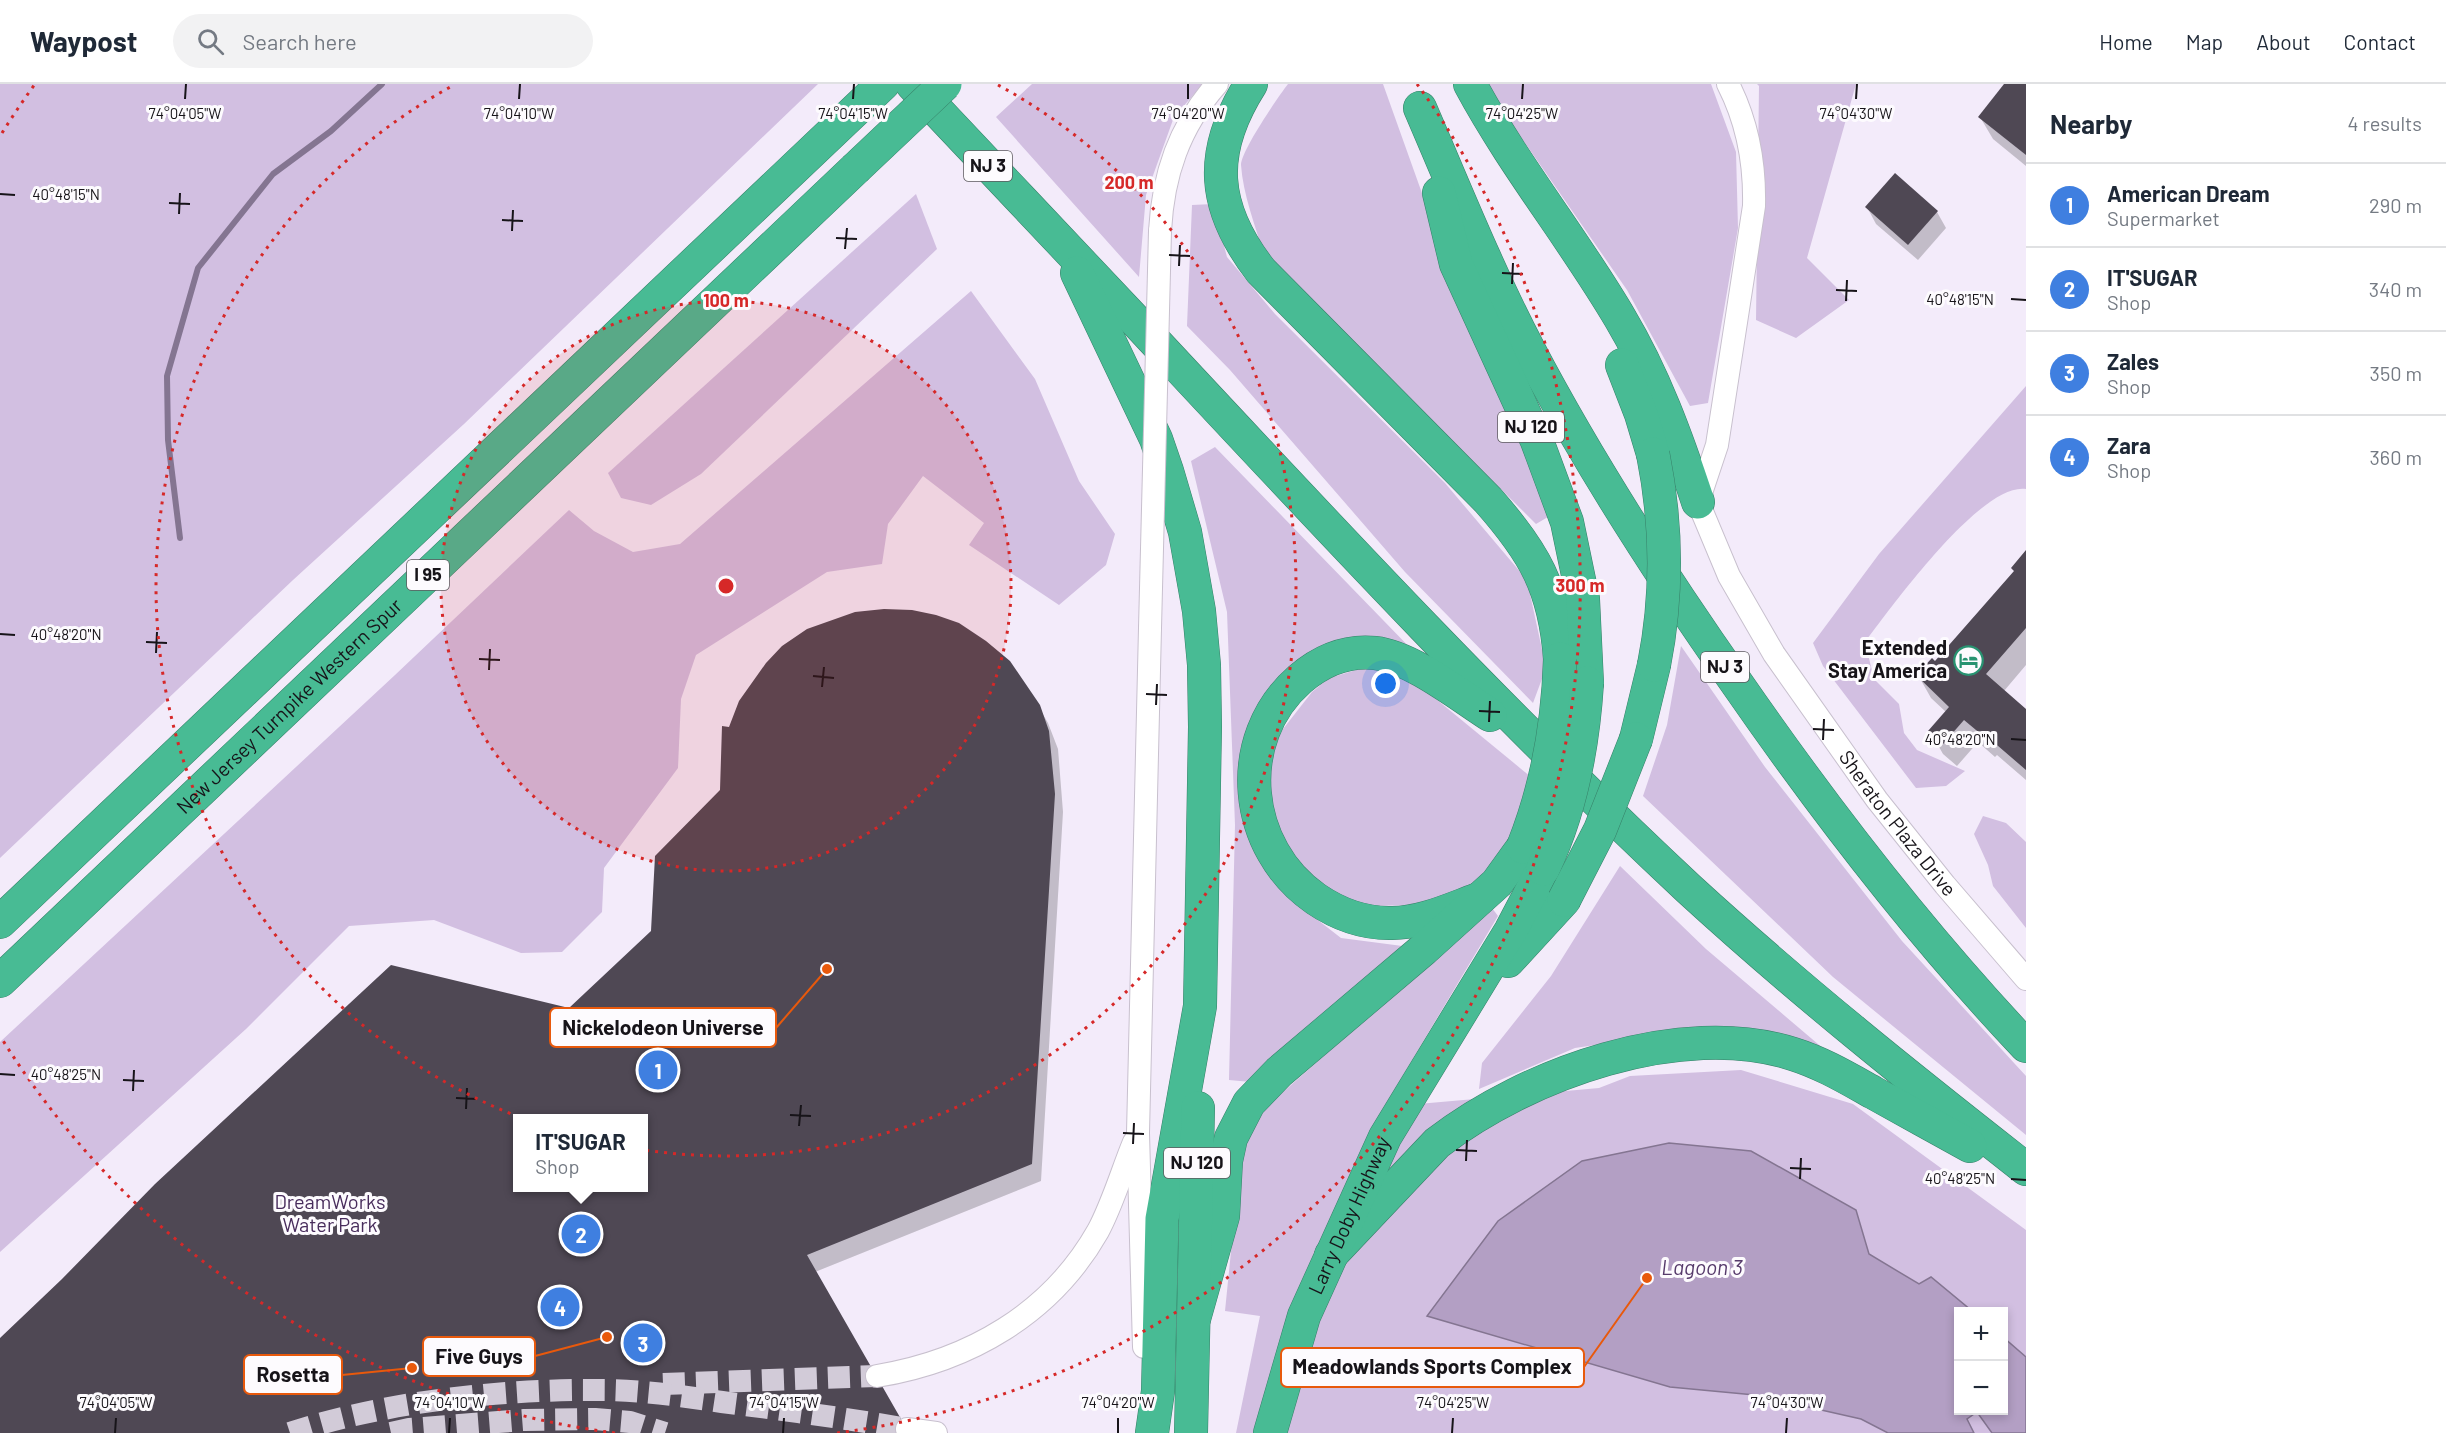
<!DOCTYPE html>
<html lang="en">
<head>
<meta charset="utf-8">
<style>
  :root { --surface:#fff; --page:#f2f2f3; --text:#1f2937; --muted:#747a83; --line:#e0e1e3; --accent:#ea580c }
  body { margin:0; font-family:Barlow,sans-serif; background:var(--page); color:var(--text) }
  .controls { position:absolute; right:18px; bottom:18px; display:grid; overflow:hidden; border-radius:0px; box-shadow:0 3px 9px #0003 }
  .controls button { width:54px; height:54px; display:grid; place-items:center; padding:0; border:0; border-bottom:2px solid var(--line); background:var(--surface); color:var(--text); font:30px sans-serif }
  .you { position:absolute; left:1386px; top:600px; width:21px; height:21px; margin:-15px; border:4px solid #fff; border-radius:50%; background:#1a73e8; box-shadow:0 0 0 9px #1a73e833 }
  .badge { display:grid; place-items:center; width:39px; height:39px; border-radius:50%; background:var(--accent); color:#fff; font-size:20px; font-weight:700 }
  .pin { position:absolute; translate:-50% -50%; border:3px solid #fff; box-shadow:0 2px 6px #0006 }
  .popup { position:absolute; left:513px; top:1030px; width:135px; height:78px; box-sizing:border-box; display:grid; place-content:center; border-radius:0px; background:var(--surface); filter:drop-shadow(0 2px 4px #0005); font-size:20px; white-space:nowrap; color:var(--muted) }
  .popup b { font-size:22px; color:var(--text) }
  .popup::after { content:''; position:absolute; left:50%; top:100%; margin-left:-12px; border:12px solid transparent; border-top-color:var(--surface) }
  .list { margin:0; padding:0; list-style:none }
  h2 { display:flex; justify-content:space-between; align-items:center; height:78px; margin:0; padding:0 24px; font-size:26px }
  h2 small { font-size:20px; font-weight:400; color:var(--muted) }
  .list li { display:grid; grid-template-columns:39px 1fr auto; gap:18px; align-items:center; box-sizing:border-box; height:84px; padding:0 24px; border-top:2px solid var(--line) }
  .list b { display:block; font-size:22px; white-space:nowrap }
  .list p { margin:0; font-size:20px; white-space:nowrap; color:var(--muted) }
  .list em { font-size:20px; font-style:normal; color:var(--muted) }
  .icon { flex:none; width:33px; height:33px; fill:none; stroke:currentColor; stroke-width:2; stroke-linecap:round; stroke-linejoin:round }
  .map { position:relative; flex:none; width:2026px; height:1349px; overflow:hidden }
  header { display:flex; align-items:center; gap:36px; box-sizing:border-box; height:84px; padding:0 30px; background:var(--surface); border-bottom:2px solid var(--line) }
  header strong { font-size:28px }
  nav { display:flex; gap:33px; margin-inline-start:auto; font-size:21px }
  .search { width:420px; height:54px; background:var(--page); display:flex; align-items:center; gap:15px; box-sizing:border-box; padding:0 21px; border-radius:33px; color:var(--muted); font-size:22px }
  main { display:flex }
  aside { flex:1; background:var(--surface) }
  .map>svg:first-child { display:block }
  .green { fill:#d2bfe1; fill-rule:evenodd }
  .water { fill:#b39fc4; stroke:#847591; stroke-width:1.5 }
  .shadow { fill:#0003; fill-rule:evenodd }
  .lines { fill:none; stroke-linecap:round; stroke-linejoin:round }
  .stream { stroke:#847591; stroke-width:6 }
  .building { fill:#4f4854; fill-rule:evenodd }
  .minor-tunnel { stroke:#d2cbd8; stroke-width:22; stroke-dasharray:22 11; stroke-linecap:butt }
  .minor-casing { stroke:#c8c0ce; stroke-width:24 }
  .highway-casing { stroke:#378169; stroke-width:34 }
  .minor { stroke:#fff; stroke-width:22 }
  .highway { stroke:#48bb94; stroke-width:33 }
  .minor-bridge-casing { stroke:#c8c0ce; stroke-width:24; stroke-linecap:butt }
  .highway-bridge-casing { stroke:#378169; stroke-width:34; stroke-linecap:butt }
  .minor-bridge { stroke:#fff; stroke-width:22 }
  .highway-bridge { stroke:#48bb94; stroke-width:33 }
  .ticks { fill:none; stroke:#171419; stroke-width:2 }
  .ring { fill:none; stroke:#d62828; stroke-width:3; stroke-dasharray:3 6 }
  .labels { text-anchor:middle; stroke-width:6; stroke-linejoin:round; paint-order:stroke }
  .shield { fill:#fdfbfe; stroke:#5c595e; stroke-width:1.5 }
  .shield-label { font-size:18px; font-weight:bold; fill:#171419 }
  .poi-label { font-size:20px; font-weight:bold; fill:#171419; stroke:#fdfbfe; text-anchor:end }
  .street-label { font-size:20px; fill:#171419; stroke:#fdfbfe }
  .park-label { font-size:20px; fill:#482c5c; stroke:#fdfbfe }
  .water-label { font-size:21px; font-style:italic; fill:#563a6b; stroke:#fdfbfe }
  .ticks-label { font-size:15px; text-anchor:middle; fill:#171419; stroke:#fdfbfe; stroke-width:6; stroke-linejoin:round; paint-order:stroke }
  .centre { fill:#d62828; stroke:#fdfbfe; stroke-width:3 }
  .ring-label { font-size:18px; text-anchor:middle; font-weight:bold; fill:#d62828; stroke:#fdfbfe; stroke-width:6; stroke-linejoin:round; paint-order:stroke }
  .leader { fill:none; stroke:#e8590c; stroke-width:2 }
  .callout-dot { fill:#e8590c; stroke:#fdfbfe; stroke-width:2 }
  .callout { fill:#fdfbfe; stroke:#e8590c; stroke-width:2 }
  .callout-label { font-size:21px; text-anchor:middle; font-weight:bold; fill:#171419 }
</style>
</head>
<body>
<header>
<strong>Waypost</strong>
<div class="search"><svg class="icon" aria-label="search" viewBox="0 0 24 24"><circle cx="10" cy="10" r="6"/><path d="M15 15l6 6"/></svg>Search here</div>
<nav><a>Home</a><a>Map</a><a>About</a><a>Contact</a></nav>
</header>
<main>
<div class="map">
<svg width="2026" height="1349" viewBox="0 0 2026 1349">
  <rect width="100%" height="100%" fill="#f3ebfa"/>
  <g class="green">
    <path d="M0 0H818L464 340 293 496 0 774Z"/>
    <path d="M1032 0H1203L1174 33 1146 111 1139 193 996 33Z"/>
    <path d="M1288 0H1383L1443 168 1553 430 1536 440 1263 168C1255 141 1243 110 1241 81 1241 67 1278 13 1288 0Z"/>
    <path d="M1486 0H1711L1736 68 1738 144 1708 319 1690 322 1627 206 1491 10Z"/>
    <path d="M1757 0H1856L1807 174 1849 216 1796 254 1756 236 1759 2Z"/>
    <path d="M916 110 937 165 701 390 651 421 621 414 608 389Z"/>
    <path d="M1213 120 1227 173 1275 230 1445 399 1527 496 1546 584 1533 619 1405 488 1230 286 1187 242 1192 121Z"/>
    <path d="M971 207 1035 295 1079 397 1115 450 1106 481 1059 521 969 461 984 439 923 392 888 440 882 480 827 488 696 571 681 615 678 684 604 784 602 828 562 868 521 869 434 836 349 842 246 945 0 1168V958L395 591 569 426 594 447 633 468 680 460Z"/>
    <path d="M2026 302V405C1981 398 1891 524 1865 558L1874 595 1899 620 1904 649 1917 666 1965 687 1946 702 1916 704 1823 582 1813 559 1879 470Z"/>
    <path d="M1215 363 1417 571 1399 565 1261 622 1258 767 1283 809 1341 854 1410 863 1251 998 1229 996 1235 741 1227 528 1191 377Z"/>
    <path d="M1681 562 1765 683 1902 857 2026 992V1051L1833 893 1643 712 1667 641Z"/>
    <path d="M1363 584H1380L1408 592 1531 693 1510 762 1486 794 1426 821 1366 822 1342 814 1299 781 1279 746 1270 715V687L1275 661 1283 645 1312 608 1329 594Z"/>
    <path d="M1983 732 2006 739 2026 758V844L1993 802 1988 781 1974 750Z"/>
    <path d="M1620 782 1706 865 1825 966 1697 946 1575 964 1479 1005 1482 979 1551 892Z"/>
    <path d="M1492 824 1498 832 1384 1023 1599 1004 1630 992 1741 986 1853 1020 2026 1146V1349H1236L1260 1232 1225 1227 1240 1078 1258 1030ZM1958 1228H2004V1326H1958Z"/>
  </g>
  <path class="water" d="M1669 1059 1751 1067 1856 1126 1869 1170 1919 1200 1931 1193 1972 1227 1958 1228V1326H2004V1254L2026 1273V1349H1992L1977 1328 1967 1335 1974 1349H1888L1861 1335 1755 1311 1670 1303 1427 1232 1498 1137 1582 1077Z"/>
  <g class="shadow">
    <path d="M2006 0H2026V82L1993 55 1980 33Z"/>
    <path d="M1867 123 1937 128 1946 144 1918 176 1876 140Z"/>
    <path d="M2026 469V581L2004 607 2026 627V696L1997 671 1995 673 1978 658 1957 682 1943 670 1930 647 1946 628 1931 614 1918 591 1936 579 2015 488Z"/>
    <path d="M1038 622 1048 639 1058 665 1063 728 1041 1097 815 1188 0 1349V1256L569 925ZM518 1034H644V1104H518Z"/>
  </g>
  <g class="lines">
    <path class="stream" d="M180 454 168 356 167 292 198 184 273 90 331 47 382 0"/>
  </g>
  <g class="building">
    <path d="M2004 0H2026V71L1978 33Z"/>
    <path d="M1895 89 1938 127 1908 161 1865 123Z"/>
    <path d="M2026 466V544L1986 590 2026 625V686L1983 649 1982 651 1964 636 1943 660 1928 647 1949 623 1916 591 1932 574 1935 577 2014 487 2011 484Z"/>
    <path d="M884 525 912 526 936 531 959 539 986 557 1010 577 1040 621 1049 647 1055 710 1032 1080 807 1171 909 1349H0V1254L62 1195 155 1100 391 881 569 924 651 847 655 772 720 706 722 642 729 643 739 617 766 579 782 562 807 545 855 528ZM518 1034H644V1104H518Z"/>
  </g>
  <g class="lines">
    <g class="minor-tunnel">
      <path d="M663 1300 877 1292"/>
      <path d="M290 1349C383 1318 501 1305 600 1306 640 1306 682 1312 722 1318 784 1326 845 1334 907 1345"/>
      <path d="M391 1349 409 1345 524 1336 595 1335 630 1338 665 1349"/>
    </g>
    <defs>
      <g id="minor">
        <path id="s1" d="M1728 0C1748 39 1755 79 1754 122L1717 361 1698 418 1729 492 1774 570 1877 716 1945 801 2026 895"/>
        <path d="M1160 147C1163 91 1179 43 1217 0"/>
        <path d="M1144 1263 1138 1049 1150 544"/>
        <path d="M877 1292C969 1277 1051 1230 1098 1147 1113 1119 1122 1087 1134 1058"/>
        <path d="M907 1345 936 1349"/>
      </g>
      <g id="highway">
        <path d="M912 0C985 78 1059 155 1132 233 1314 428 1494 623 1689 805 1797 904 1911 995 2026 1085"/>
        <path d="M1251 0C1207 69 1212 124 1261 187L1488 416C1534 468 1555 504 1560 575"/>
        <path d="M1470 0C1514 82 1573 154 1620 234 1654 291 1677 354 1698 418"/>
        <path d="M1420 24C1455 105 1488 188 1529 266 1590 382 1662 493 1738 601 1826 728 1920 850 2026 962"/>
        <path d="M1439 109 1456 180 1537 357 1567 438 1583 515 1587 599"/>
        <path d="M1077 189 1156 355 1167 387 1185 448 1199 527 1204 581 1205 643 1200 922 1162 1135 1158 1307 1152 1349"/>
        <path d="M1622 281 1641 330 1653 370"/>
        <path d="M1636 655 1654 581"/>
        <path d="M1476 816C1449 826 1419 840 1389 839 1363 839 1338 830 1316 815 1243 765 1231 655 1300 595 1321 577 1346 566 1375 569 1411 573 1459 611 1490 631"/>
        <path d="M0 838 883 0"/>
        <path d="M1508 877 1564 816"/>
        <path id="s2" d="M0 897 855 85"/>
        <path d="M1331 1171 1437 1059C1526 990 1681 934 1793 970 1822 979 1847 994 1874 1009 1906 1027 1938 1044 1970 1062"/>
        <path d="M1194 1235 1223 1132 1226 1077 1231 1054 1249 1019 1279 988 1424 865 1497 799 1523 763"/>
        <path d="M1191 1349 1198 1024"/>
        <path id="s3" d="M1270 1349 1304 1232 1385 1053 1511 846 1543 785"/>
      </g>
    </defs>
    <use href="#minor" class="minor-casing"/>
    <use href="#highway" class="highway-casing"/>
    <use href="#minor" class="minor"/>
    <use href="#highway" class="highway"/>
    <defs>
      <path id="minor-bridge" d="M1150 544 1160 147"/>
      <g id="highway-bridge">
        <path d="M855 85 945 0"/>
        <path d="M1653 370C1667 440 1668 510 1654 581"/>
        <path d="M1523 763C1547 703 1558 640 1560 575"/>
        <path d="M1543 785C1571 727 1583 663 1587 599"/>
        <path d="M1564 816 1600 746 1636 655"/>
      </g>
    </defs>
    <use href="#minor-bridge" class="minor-bridge-casing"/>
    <use href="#highway-bridge" class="highway-bridge-casing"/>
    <use href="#minor-bridge" class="minor-bridge"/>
    <use href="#highway-bridge" class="highway-bridge"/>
  </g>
  <path class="ticks" d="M185 15 186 0M519 15 520 0M853 15 854 0M1188 15V0M1522 15 1523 0M1856 15 1857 0M0 110 15 111M169 119 190 120M179 130 180 109M502 136 523 137M512 147 513 126M836 154 857 155M845 165 847 144M1169 171 1190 172M1179 182 1180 161M1502 189 1523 190M1512 200 1513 179M1836 206 1857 207M2011 215 2026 216M1846 217 1847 196M0 550 15 551M146 558 167 559M156 569 157 548M479 575 500 576M489 586 490 565M813 592 834 594M822 603 824 583M1146 610 1167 611M1156 621 1157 600M1479 627 1500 628M1489 638 1490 617M1813 645 1834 646M2011 655 2026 656M1823 656 1824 635M0 990 15 991M123 996 144 997M133 1007 134 986M456 1014 477 1015M466 1025 467 1004M790 1031 811 1032M799 1042 801 1021M1123 1049 1144 1050M1133 1060 1134 1039M1456 1066 1477 1067M1466 1077 1467 1056M1790 1084 1811 1085M1800 1095 1801 1074M2011 1095 2026 1096M115 1349 116 1334M449 1349 450 1334M783 1349 784 1334M1118 1349V1334M1452 1349 1453 1334M1786 1349 1787 1334"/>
  <circle cx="726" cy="502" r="285" fill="#d62828" fill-opacity=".12"/>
  <g class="ring">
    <circle cx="726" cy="502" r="285"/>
    <path d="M998 1A570 570 0 1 1 454 1"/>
    <path d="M615 1349A854 854 0 0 1 2 955M2 49A854 854 0 0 1 35 0M1417 0A854 854 0 0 1 837 1349"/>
  </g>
  <defs>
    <symbol id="hotel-ring" viewBox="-11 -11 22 22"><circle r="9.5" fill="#fdfbfe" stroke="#289371" stroke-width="1.5"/><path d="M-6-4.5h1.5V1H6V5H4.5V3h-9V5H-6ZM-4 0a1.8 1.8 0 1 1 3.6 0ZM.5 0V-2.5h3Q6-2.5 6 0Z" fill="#289371"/></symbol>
  </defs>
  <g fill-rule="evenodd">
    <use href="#hotel-ring" x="1952" y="560" width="33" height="33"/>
  </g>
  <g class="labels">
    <g class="shield">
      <rect x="964" y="67" width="48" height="30" rx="4.5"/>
      <rect x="1498" y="328" width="66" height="30" rx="4.5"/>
      <rect x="407" y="476" width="42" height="30" rx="4.5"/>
      <rect x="1701" y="568" width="48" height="30" rx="4.5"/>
      <rect x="1164" y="1064" width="66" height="30" rx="4.5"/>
    </g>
    <g class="shield-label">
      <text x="988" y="88">NJ 3</text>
      <text x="1531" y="349">NJ 120</text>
      <text x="428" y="497">I 95</text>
      <text x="1725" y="589">NJ 3</text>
      <text x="1197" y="1085">NJ 120</text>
    </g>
    <g class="poi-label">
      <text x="1947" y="571">Extended<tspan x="1947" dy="23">Stay America</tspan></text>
    </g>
    <g class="street-label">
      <text dy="7" stroke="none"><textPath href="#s2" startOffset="399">New Jersey Turnpike Western Spur</textPath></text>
      <text dy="7" stroke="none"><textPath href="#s1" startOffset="808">Sheraton Plaza Drive</textPath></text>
      <text dy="7" stroke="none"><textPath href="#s3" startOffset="232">Larry Doby Highway</textPath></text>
    </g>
    <g class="park-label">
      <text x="330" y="1125">DreamWorks<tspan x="330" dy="23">Water Park</tspan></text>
    </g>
    <g class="water-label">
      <text x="1702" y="1191">Lagoon 3</text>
    </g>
  </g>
  <g class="ticks-label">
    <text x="185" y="35">74°04'05"W</text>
    <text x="519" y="35">74°04'10"W</text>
    <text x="853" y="35">74°04'15"W</text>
    <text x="1188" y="35">74°04'20"W</text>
    <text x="1522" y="35">74°04'25"W</text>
    <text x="1856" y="35">74°04'30"W</text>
    <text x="66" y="116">40°48'15"N</text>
    <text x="1960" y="221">40°48'15"N</text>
    <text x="66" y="556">40°48'20"N</text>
    <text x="1960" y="661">40°48'20"N</text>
    <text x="66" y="996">40°48'25"N</text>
    <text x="1960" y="1100">40°48'25"N</text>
    <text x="116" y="1324">74°04'05"W</text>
    <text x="450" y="1324">74°04'10"W</text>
    <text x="784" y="1324">74°04'15"W</text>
    <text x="1118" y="1324">74°04'20"W</text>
    <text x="1453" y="1324">74°04'25"W</text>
    <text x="1787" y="1324">74°04'30"W</text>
  </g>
  <circle cx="726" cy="502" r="9" class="centre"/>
  <g class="ring-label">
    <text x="1129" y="105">200 m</text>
    <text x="726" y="223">100 m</text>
    <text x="1580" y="508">300 m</text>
  </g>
  <path class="leader" d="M827 885L776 944M607 1253L535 1272M1647 1194L1584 1283M412 1284L342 1291"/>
  <g class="callout-dot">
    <circle cx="827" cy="885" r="6"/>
    <circle cx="607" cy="1253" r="6"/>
    <circle cx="1647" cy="1194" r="6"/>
    <circle cx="412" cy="1284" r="6"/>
  </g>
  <g class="callout">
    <rect x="550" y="924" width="226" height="39" rx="6"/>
    <rect x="423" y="1253" width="112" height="39" rx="6"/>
    <rect x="1281" y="1264" width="303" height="39" rx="6"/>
    <rect x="244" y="1271" width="98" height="39" rx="6"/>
  </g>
  <g class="callout-label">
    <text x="663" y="951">Nickelodeon Universe</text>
    <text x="479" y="1280">Five Guys</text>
    <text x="1432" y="1290">Meadowlands Sports Complex</text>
    <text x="293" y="1298">Rosetta</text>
  </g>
</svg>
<div class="controls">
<button>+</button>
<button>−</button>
</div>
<div class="you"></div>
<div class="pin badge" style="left:658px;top:986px;background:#3f7fe0">1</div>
<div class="pin badge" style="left:581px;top:1150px;background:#3f7fe0">2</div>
<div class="popup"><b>IT'SUGAR</b>Shop</div>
<div class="pin badge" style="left:643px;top:1259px;background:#3f7fe0">3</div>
<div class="pin badge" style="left:560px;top:1223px;background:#3f7fe0">4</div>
</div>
<aside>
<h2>Nearby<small>4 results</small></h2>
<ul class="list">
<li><span class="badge" style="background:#3f7fe0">1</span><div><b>American Dream</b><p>Supermarket</p></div><em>290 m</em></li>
<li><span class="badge" style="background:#3f7fe0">2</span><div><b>IT'SUGAR</b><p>Shop</p></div><em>340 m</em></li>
<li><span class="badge" style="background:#3f7fe0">3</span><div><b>Zales</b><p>Shop</p></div><em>350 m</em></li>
<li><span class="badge" style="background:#3f7fe0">4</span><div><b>Zara</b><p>Shop</p></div><em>360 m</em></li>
</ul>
</aside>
</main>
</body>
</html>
